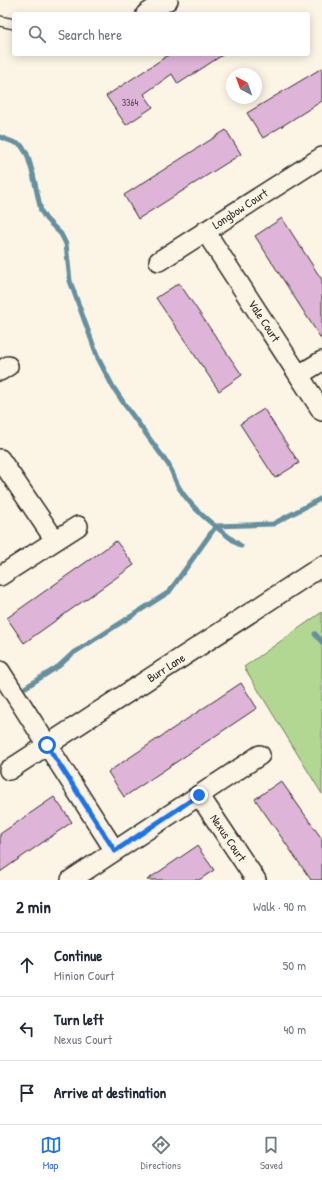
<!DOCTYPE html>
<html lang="en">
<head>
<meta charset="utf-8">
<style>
  :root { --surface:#fff; --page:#f6f6f7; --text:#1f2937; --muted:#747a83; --line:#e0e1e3; --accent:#1a73e8 }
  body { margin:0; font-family:"Patrick Hand",sans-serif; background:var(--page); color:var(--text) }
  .compass { position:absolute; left:226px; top:68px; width:36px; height:36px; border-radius:50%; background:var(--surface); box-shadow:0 2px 10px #0003; rotate:319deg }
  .stop { position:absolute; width:12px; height:12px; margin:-9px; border:3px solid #1a73e8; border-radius:50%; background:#fff }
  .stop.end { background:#1a73e8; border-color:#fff; box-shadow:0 1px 4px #0008 }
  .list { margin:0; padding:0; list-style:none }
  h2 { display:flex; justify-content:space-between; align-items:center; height:52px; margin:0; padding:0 16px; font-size:17px }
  h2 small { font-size:13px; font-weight:400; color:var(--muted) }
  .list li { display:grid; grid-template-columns:26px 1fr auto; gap:12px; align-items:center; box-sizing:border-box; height:64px; padding:0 16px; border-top:1px solid var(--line) }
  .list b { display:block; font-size:15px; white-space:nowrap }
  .list p { margin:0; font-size:13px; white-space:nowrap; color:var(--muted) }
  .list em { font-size:13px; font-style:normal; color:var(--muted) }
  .icon { flex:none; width:22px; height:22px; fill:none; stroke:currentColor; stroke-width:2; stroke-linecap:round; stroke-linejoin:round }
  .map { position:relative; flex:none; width:322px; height:880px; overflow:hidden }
  .search { position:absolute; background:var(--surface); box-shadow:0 2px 10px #0003; left:12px; right:12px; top:12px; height:44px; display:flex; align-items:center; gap:10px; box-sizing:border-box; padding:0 14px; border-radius:4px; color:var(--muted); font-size:15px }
  .sheet { height:244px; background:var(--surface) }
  nav { display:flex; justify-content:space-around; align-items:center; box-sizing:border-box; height:56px; border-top:1px solid var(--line); background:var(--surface); font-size:11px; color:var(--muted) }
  nav a { display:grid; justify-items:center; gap:2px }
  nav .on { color:var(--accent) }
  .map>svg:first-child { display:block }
  .green { fill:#b2d792; stroke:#6e815e }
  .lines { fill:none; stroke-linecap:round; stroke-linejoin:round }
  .stream { stroke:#6590a0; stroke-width:5 }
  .building { fill:#dfb4d9; stroke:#2b2b2b }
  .service-casing { stroke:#2b2b2b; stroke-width:12 }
  .minor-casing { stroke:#2b2b2b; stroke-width:22 }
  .service { stroke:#fcf5e5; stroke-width:9 }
  .minor { stroke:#fcf5e5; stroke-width:19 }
  .route { stroke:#1a73e8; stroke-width:5 }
  .labels { text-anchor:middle; stroke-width:4; stroke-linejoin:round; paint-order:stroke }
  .number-label { font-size:10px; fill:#584d56 }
  .street-label { font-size:12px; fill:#2b2b2b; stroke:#fcf5e5 }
</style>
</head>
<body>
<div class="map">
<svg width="322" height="880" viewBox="0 0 322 880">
  <rect width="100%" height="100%" fill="#fcf5e5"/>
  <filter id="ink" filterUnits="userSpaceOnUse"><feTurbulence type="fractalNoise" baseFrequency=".025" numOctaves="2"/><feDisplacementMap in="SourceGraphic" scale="8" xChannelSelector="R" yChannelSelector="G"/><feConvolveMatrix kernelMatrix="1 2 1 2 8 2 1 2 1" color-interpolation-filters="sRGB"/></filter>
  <g filter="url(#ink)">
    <path class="green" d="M322 612V794L244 667Z"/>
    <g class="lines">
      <g class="stream">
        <path d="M0 137 21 145 27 154 33 174 41 211 46 219 61 234 66 244 70 281 98 358 113 387 125 405 168 464C173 472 175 482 180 489 195 513 219 529 241 546"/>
        <path d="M315 634 322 642"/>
        <path d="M26 687 59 666 72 654 169 592 216 526 273 524 322 498"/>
      </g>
    </g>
    <g class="building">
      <path d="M170 54H224L178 84 172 74 144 94 153 107 126 125 106 96Z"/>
      <path d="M322 68V101L263 138 247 113Z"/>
      <path d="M226 130 241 154 138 219 124 195Z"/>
      <path d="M282 218 322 280V340L255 236Z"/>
      <path d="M179 283 242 375 219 391 156 298Z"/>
      <path d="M264 409 299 463 275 478 240 424Z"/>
      <path d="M116 541 134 565 24 643 7 618Z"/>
      <path d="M241 683 257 708 124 797 108 772Z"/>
      <path d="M281 781 322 839V880H311L255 799Z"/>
      <path d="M54 797 72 822 0 872V834Z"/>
      <path d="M197 846 214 870 199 880H147Z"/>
    </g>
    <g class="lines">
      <defs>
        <path id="service" d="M0 21 14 24"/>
        <g id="minor">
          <path d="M146 14 168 0"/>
          <path d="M205 231 322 411"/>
          <path d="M159 261 322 157"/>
          <path d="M0 371 8 366"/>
          <path d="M299 375 322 361"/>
          <path d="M0 459 55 540"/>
          <path d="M0 576 78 526"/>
          <path d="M0 671 115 851"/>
          <path d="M9 770 322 566"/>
          <path d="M199 795 256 880"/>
          <path d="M71 880 260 755"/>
        </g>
      </defs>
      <use href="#service" class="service-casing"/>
      <use href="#minor" class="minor-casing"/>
      <use href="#service" class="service"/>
      <use href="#minor" class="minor"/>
    </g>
  </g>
  <g class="lines" filter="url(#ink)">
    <path class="route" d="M47 745 115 851 199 795"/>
  </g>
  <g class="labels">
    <g class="number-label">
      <text x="130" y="106">3364</text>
    </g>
    <g class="street-label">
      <text transform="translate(240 209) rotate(-33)" y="4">Longbow Court</text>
      <text transform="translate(264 321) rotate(57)" y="4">Vale Court</text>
      <text transform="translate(166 668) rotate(-33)" y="4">Burr Lane</text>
      <text transform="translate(228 838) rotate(56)" y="4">Nexus Court</text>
    </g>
  </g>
</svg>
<svg class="compass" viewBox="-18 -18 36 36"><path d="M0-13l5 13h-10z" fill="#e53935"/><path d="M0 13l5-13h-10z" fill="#747a83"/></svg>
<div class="stop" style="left:47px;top:745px"></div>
<div class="stop end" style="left:199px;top:795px"></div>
<div class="search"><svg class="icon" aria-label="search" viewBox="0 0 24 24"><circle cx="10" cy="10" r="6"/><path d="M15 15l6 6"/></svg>Search here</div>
</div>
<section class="sheet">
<h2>2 min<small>Walk · 90 m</small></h2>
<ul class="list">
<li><svg class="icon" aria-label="ahead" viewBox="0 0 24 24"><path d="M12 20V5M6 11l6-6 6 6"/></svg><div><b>Continue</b><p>Minion Court</p></div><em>50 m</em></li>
<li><svg class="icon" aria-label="left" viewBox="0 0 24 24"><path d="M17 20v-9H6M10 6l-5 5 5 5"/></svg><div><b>Turn left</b><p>Nexus Court</p></div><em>40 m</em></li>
<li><svg class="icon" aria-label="arrive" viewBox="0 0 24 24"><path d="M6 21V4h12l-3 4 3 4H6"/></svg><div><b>Arrive at destination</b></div></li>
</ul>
</section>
<nav>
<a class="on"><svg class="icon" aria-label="map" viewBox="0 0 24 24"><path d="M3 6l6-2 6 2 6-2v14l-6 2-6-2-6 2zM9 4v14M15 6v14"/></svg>Map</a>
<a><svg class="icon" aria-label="directions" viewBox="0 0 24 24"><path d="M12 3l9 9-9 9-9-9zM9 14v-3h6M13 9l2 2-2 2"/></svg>Directions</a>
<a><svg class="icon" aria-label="saved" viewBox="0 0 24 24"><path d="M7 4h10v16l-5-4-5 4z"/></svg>Saved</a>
</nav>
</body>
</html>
